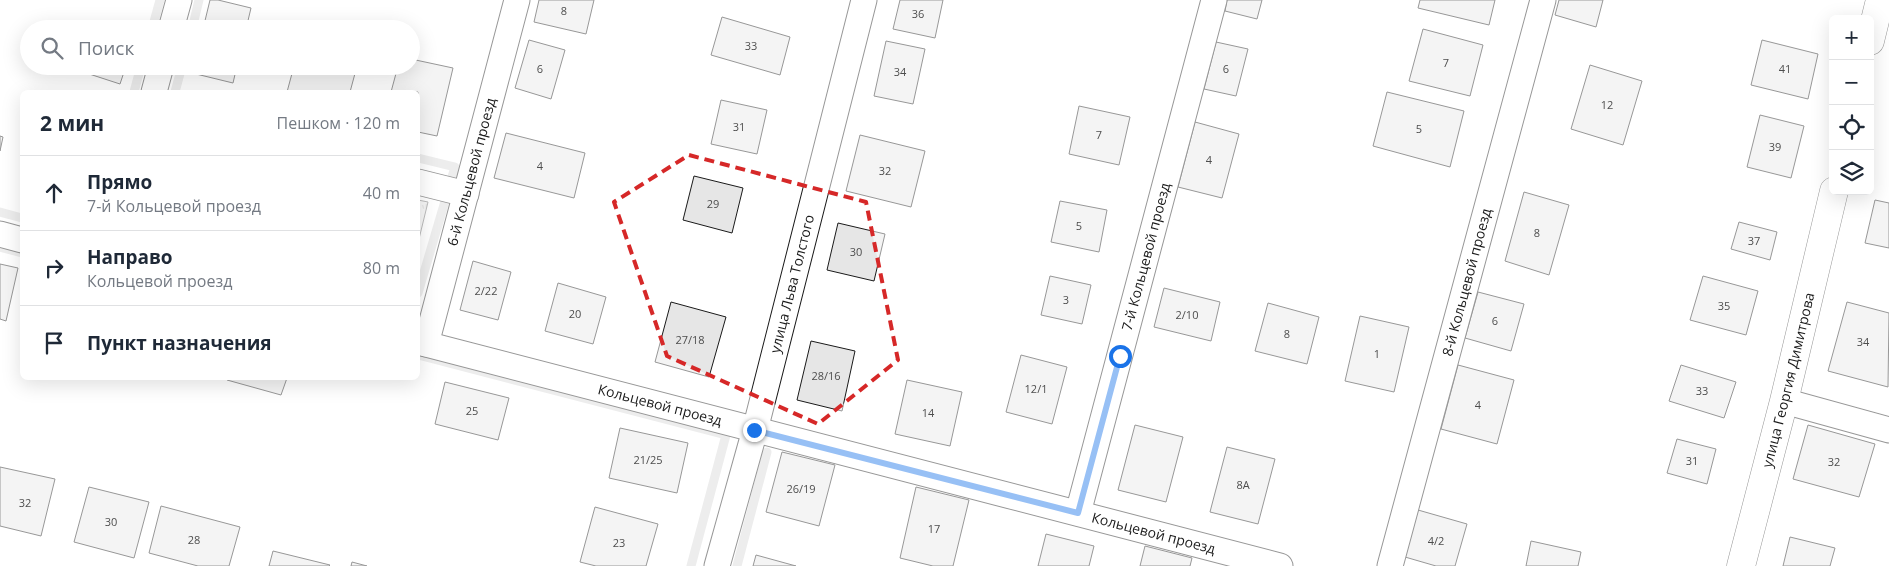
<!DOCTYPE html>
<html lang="ru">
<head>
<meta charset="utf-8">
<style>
  :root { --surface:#fff; --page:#f6f6f7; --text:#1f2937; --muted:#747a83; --line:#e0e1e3 }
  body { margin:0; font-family:"Open Sans",sans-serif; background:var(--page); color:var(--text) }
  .controls { position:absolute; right:15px; top:15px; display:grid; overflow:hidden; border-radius:8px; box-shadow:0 5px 20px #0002 }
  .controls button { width:45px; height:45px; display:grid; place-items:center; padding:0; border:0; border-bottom:1px solid var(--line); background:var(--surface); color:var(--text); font:25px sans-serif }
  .stop { position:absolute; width:15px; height:15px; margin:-11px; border:4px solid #1a73e8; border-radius:50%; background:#fff }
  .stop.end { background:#1a73e8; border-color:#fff; box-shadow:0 1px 5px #0008 }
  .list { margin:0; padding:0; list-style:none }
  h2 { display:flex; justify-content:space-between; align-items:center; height:65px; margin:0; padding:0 20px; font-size:21px }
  h2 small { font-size:16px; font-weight:400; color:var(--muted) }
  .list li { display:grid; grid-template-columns:32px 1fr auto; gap:15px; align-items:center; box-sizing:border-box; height:75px; padding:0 20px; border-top:1px solid var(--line) }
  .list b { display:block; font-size:19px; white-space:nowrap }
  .list p { margin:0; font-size:16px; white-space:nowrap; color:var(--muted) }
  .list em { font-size:16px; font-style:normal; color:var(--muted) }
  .icon { flex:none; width:28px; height:28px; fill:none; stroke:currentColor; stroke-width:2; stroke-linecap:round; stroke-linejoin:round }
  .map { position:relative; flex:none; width:1889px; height:566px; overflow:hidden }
  .search { position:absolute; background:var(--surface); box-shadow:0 5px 20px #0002; left:20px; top:20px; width:400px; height:55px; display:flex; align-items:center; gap:12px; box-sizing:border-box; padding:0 18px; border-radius:28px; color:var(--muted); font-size:19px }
  .panel { position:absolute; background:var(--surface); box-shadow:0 5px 20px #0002; left:20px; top:90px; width:400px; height:290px; border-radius:8px }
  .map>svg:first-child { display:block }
  .park { fill:url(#park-tufts); stroke:#6a6a6a }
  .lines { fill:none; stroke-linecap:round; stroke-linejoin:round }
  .stream { stroke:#d7d7d7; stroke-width:9 }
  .building { fill:#e6e6e6; stroke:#1a1a1a }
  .street-casing { stroke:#1a1a1a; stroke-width:27 }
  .secondary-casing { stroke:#1a1a1a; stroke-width:29 }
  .street { stroke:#fff; stroke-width:25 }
  .secondary { stroke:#fff; stroke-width:28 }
  .route { stroke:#1a73e8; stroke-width:6 }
  .marked { fill:none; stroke:#d62828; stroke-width:4; stroke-dasharray:10 6; stroke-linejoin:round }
  .labels { text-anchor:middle; stroke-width:4; stroke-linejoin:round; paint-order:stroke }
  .number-label { font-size:11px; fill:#4d4d4d }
  .street-label { font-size:14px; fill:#1a1a1a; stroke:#fff }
</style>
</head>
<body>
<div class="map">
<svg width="1889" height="566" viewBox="0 0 1889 566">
  <defs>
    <pattern id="park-tufts" width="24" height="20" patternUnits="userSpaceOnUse" patternTransform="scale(1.25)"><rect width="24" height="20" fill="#ededed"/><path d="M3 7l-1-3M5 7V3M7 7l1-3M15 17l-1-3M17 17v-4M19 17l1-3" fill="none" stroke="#cbcbcb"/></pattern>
  </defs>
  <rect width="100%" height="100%" fill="#fff"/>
  <path class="park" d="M418 200 428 202 418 243Z"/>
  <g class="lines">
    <g class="stream">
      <path d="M152 29 160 0"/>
      <path d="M192 29 199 0"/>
      <path d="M134 92 141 66"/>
      <path d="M175 92 182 66"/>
      <path d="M418 158 455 167 449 187"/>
      <path d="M0 212 22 218"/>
      <path d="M0 247 22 253"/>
      <path d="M418 293 448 191"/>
      <path d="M418 355 726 435 691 566"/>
      <path d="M737 566 767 452"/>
    </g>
  </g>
  <g class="building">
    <path d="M210 0H218L251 8 246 29H203Z"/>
    <path d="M539 0H594L586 34 534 22Z"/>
    <path d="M900 0H943L935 38 893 29Z"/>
    <path d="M1227 0H1262L1257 19 1225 11Z"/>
    <path d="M1420 0H1495L1489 25 1418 8Z"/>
    <path d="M1559 0H1603L1596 27 1555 15Z"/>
    <path d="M722 17 790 37 780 75 711 55Z"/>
    <path d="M1423 29 1483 45 1470 96 1409 81Z"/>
    <path d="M529 40 565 50 551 99 515 88Z"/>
    <path d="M1762 40 1818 54 1808 99 1751 85Z"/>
    <path d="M886 41 925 49 913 104 874 96Z"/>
    <path d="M1216 42 1248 49 1236 96 1204 89Z"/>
    <path d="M411 59 453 68 437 136 418 132V92H391L398 66H411Z"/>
    <path d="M1590 65 1642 81 1623 145 1571 129Z"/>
    <path d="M78 66H126L120 84 77 70Z"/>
    <path d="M193 66H237L233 83 192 73Z"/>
    <path d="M294 66H357L350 92H287Z"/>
    <path d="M1387 92 1464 111 1450 167 1373 146Z"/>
    <path d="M721 100 767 110 757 154 711 144Z"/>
    <path d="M1079 106 1130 117 1119 165 1069 154Z"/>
    <path d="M1760 115 1804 126 1791 178 1747 167Z"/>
    <path d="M1195 122 1239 134 1222 198 1178 187Z"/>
    <path d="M506 133 585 153 574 198 494 178Z"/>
    <path d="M860 135 925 151 911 207 846 191Z"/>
    <path d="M0 136 3 137 0 151Z"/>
    <path d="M694 176 743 188 732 233 683 220Z"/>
    <path d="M1524 192 1569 205 1549 275 1505 261Z"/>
    <path d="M1875 200 1889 203V248L1865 243Z"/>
    <path d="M1060 201 1107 210 1099 252 1051 242Z"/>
    <path d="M1739 222 1777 232 1770 260 1731 249Z"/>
    <path d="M838 223 885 234 874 281 827 270Z"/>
    <path d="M473 261 511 272 498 320 460 310Z"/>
    <path d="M0 264 18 268 6 321 0 319Z"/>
    <path d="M1050 276 1091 285 1082 324 1041 315Z"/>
    <path d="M1703 276 1758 291 1746 335 1690 320Z"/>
    <path d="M558 283 606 297 593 344 545 331Z"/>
    <path d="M1164 288 1220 302 1211 341 1154 327Z"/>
    <path d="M1478 292 1524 304 1511 351 1465 338Z"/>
    <path d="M671 302 726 317 709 377 655 362Z"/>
    <path d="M1847 302 1889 313 1888 387 1828 371Z"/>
    <path d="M1268 303 1319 317 1307 364 1255 351Z"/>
    <path d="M1360 316 1409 327 1394 392 1345 381Z"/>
    <path d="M811 341 855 351 842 411 797 400Z"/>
    <path d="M1021 355 1067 367 1052 424 1006 412Z"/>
    <path d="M1458 365 1514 380 1497 444 1441 429Z"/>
    <path d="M1681 365 1736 382 1724 418 1669 401Z"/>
    <path d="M228 378H287L281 395 227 380Z"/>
    <path d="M907 380 962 392 950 446 895 434Z"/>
    <path d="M445 382 509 398 498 440 435 424Z"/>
    <path d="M1135 425 1183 437 1166 502 1118 490Z"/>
    <path d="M1808 425 1875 444 1859 497 1793 479Z"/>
    <path d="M620 428 688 443 677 493 609 478Z"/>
    <path d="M1677 439 1716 449 1707 484 1667 473Z"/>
    <path d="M1227 447 1275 459 1258 524 1210 512Z"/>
    <path d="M782 452 835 465 819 526 766 512Z"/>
    <path d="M0 467 55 479 41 536 0 526Z"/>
    <path d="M89 487 149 502 134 558 74 542Z"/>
    <path d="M916 487 969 500 953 566H933L900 558Z"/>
    <path d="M161 506 240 527 229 566H198L149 553Z"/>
    <path d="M595 507 658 524 646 566H596L580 562Z"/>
    <path d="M1418 510 1467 524 1455 566H1436L1405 557Z"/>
    <path d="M1046 534 1094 546 1089 566H1038Z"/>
    <path d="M1790 537 1835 548 1830 566H1783Z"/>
    <path d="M1531 541 1581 552 1578 566H1526Z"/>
    <path d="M1145 546 1192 558 1190 566H1140Z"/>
    <path d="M273 551 330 565 329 566H269Z"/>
    <path d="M756 555 796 566H753Z"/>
    <path d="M352 562 367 566H351Z"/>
  </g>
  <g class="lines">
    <defs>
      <g id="street">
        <path d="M171 29 179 0"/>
        <path d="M154 92 161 66"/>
        <path d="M418 182 466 194"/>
        <path d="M0 234 22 240"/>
        <path id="s1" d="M418 342 1280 566"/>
        <path id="s2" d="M426 344 517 0"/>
        <path d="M1784 401 1889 430"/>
        <path id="s3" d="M1078 513 1214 0"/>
        <path id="s4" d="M717 566 755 430 864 0"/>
        <path id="s5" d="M1390 566 1543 0"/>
      </g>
      <g id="secondary">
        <path d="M1870 41 1880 0"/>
        <path id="s6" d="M1741 566 1784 401 1834 191"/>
      </g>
    </defs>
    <use href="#street" class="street-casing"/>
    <use href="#secondary" class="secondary-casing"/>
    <use href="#street" class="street"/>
    <use href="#secondary" class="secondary"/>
  </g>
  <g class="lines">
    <path class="route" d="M754 430 1078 513 1120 356"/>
  </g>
  <path d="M0 0H1889V566H0ZM689 155 866 202 898 360 818 424 667 356 614 202Z" fill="#fff" fill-opacity=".55" fill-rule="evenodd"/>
  <path class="marked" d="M689 155 866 202 898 360 818 424 667 356 614 202Z"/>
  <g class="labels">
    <g class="number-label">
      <text x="564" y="15">8</text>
      <text x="918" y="18">36</text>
      <text x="751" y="50">33</text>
      <text x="1446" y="67">7</text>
      <text x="540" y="73">6</text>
      <text x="1226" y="73">6</text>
      <text x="1785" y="73">41</text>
      <text x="900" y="76">34</text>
      <text x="1607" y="109">12</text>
      <text x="739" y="131">31</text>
      <text x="1419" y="133">5</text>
      <text x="1099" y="139">7</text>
      <text x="1775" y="151">39</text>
      <text x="1209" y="164">4</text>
      <text x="540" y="170">4</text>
      <text x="885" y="175">32</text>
      <text x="713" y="208">29</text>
      <text x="1079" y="230">5</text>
      <text x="1537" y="237">8</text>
      <text x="1754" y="245">37</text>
      <text x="856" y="256">30</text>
      <text x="486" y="295">2/22</text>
      <text x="1066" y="304">3</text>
      <text x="1724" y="310">35</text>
      <text x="575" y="318">20</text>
      <text x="1187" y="319">2/10</text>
      <text x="1495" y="325">6</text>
      <text x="1287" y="338">8</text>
      <text x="690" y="344">27/18</text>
      <text x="1863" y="346">34</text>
      <text x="1377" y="358">1</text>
      <text x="826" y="380">28/16</text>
      <text x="1036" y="393">12/1</text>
      <text x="1702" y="395">33</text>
      <text x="1478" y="409">4</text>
      <text x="472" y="415">25</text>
      <text x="928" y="417">14</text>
      <text x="648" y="464">21/25</text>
      <text x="1692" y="465">31</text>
      <text x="1834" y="466">32</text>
      <text x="1243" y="489">8А</text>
      <text x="801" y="493">26/19</text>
      <text x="25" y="507">32</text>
      <text x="111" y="526">30</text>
      <text x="934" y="533">17</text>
      <text x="194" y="544">28</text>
      <text x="1436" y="545">4/2</text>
      <text x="619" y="547">23</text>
    </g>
    <g class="street-label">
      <text dy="5" stroke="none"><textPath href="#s2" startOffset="178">6-й Кольцевой проезд</textPath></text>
      <text dy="5" stroke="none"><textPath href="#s3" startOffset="265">7-й Кольцевой проезд</textPath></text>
      <text dy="5" stroke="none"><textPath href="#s4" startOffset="292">улица Льва Толстого</textPath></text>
      <text dy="5" stroke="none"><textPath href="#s5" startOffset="294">8-й Кольцевой проезд</textPath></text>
      <text dy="5" stroke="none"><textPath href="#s6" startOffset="192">улица Георгия Димитрова</textPath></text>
      <text dy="5" stroke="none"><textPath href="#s1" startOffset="250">Кольцевой проезд</textPath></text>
      <text dy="5" stroke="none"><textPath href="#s1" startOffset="760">Кольцевой проезд</textPath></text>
    </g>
  </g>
</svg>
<div class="controls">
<button>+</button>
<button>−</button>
<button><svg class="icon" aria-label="locate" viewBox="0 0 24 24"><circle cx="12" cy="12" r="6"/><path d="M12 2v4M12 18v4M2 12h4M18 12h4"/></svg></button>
<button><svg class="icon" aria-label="layers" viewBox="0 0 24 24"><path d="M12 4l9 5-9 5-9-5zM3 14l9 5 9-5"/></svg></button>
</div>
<div class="stop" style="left:1120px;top:356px"></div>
<div class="stop end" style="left:754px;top:430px"></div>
<div class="search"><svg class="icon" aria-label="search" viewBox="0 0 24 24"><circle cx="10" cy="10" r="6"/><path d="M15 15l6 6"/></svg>Поиск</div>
<section class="panel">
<h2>2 мин<small>Пешком · 120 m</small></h2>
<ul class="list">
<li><svg class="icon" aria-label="ahead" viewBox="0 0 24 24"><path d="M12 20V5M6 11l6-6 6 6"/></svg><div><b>Прямо</b><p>7-й Кольцевой проезд</p></div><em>40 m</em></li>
<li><svg class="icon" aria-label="right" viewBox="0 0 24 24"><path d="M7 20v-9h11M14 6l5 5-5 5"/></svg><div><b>Направо</b><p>Кольцевой проезд</p></div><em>80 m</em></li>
<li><svg class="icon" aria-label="arrive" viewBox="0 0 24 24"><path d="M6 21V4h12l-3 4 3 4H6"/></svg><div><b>Пункт назначения</b></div></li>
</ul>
</section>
</div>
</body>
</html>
